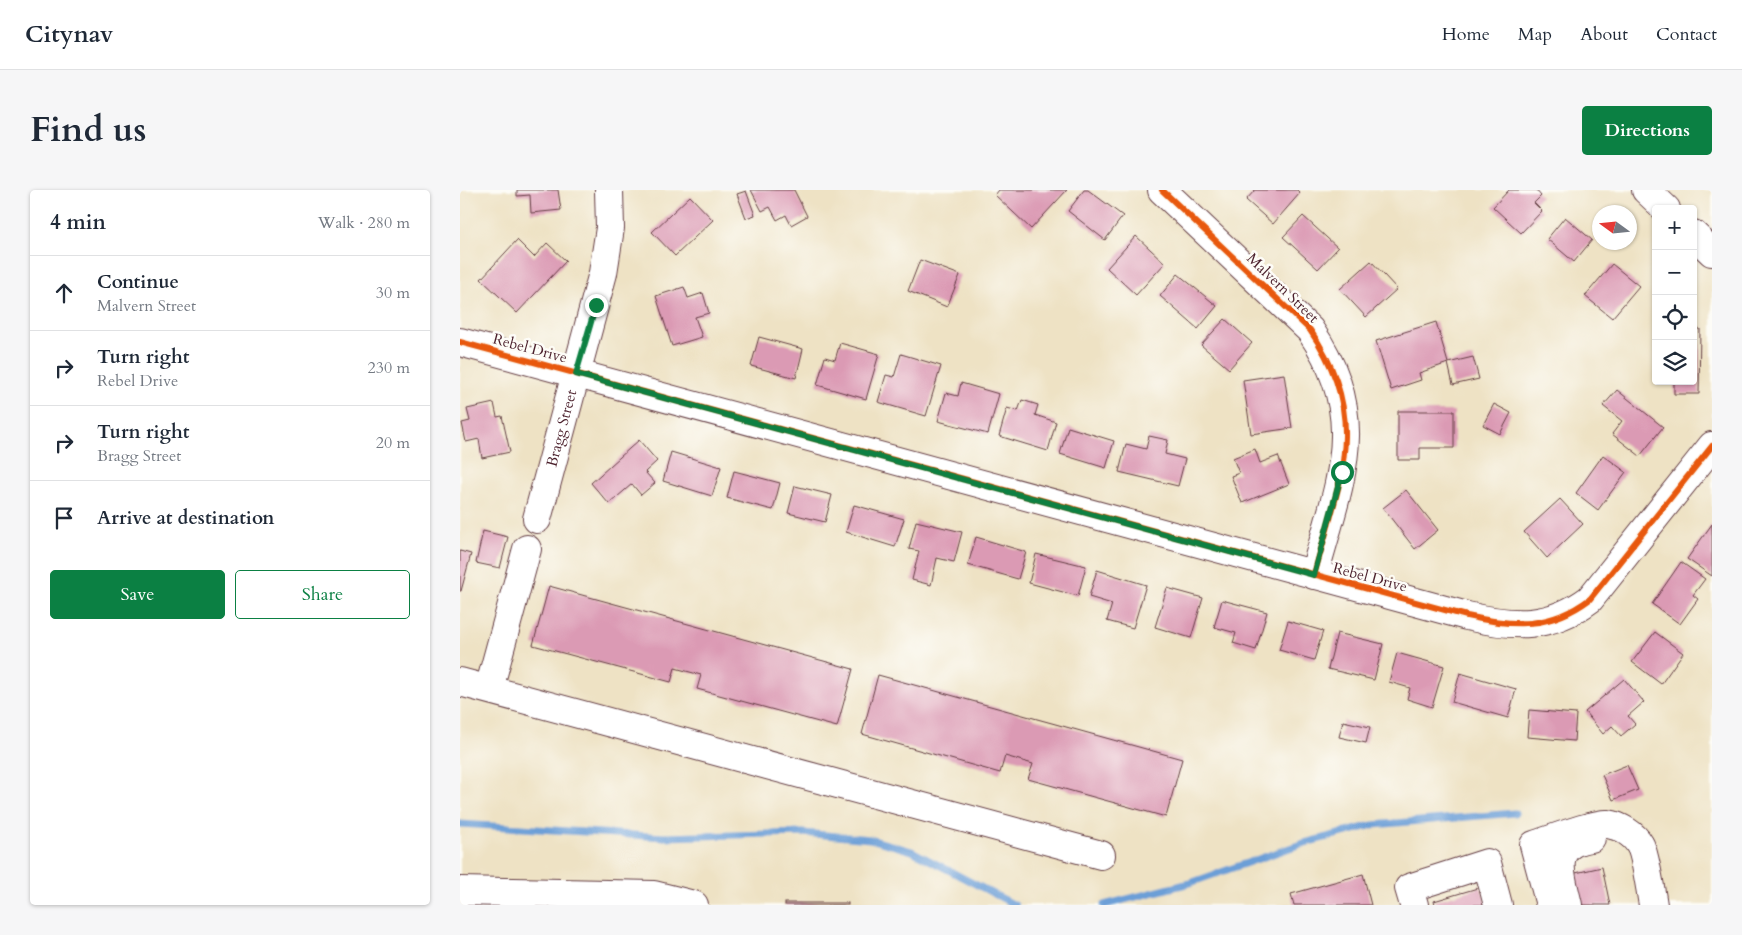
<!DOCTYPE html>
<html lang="en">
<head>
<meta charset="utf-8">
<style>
  :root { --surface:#fff; --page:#f6f6f7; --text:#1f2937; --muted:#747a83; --line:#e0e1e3; --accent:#0b8043 }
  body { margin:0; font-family:Cardo,serif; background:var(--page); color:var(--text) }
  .controls { position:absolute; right:15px; top:15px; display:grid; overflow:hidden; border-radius:5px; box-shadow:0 1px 4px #0004 }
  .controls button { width:45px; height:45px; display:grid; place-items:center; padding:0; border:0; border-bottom:1px solid var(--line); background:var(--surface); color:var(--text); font:25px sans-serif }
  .compass { position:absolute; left:1132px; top:15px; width:45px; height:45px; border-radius:50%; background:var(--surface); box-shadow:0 1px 4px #0004; rotate:285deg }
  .stop { position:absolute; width:15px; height:15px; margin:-11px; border:4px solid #0b8043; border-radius:50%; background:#fff }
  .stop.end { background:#0b8043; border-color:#fff; box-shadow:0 1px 5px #0008 }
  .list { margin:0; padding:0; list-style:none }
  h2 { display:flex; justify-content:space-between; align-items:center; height:65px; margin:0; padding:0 20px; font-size:21px }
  h2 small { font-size:16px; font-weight:400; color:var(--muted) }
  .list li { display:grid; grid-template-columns:32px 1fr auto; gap:15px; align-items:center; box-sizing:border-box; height:75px; padding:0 20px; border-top:1px solid var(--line) }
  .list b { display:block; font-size:19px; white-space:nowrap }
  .list p { margin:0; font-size:16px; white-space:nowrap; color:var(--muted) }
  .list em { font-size:16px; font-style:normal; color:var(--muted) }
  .actions { display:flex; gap:10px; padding:15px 20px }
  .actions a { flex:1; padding:11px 0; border:1px solid var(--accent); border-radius:5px; text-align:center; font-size:18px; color:var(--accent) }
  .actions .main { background:var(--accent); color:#fff }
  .icon { flex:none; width:28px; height:28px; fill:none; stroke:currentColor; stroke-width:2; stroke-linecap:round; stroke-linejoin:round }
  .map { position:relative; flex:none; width:1252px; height:715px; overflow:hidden; border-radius:5px }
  header { display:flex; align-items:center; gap:30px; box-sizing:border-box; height:70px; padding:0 25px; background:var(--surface); border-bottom:1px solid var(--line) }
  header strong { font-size:24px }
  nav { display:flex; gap:28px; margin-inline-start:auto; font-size:18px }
  .intro { display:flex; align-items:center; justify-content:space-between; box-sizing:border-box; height:120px; padding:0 30px }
  h1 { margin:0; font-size:35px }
  .button { padding:12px 22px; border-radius:5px; background:var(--accent); color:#fff; font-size:18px; font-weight:700 }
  main { display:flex; gap:30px; padding:0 30px }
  aside { flex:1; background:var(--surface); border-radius:5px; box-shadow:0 1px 4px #0004 }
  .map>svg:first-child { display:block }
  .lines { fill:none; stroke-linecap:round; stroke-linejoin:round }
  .stream { stroke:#6c9fd7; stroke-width:7 }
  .building { fill:#db9ab4 }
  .minor-casing { stroke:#633c42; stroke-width:30 }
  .minor { stroke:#fff; stroke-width:28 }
  .cycleway-casing { stroke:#fdfcf7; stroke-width:9 }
  .cycleway { stroke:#e8590c; stroke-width:6 }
  .route { stroke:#0b8043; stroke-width:6 }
  .labels { text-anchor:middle; stroke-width:5; stroke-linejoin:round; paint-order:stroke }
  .street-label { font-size:15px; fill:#4a1f2b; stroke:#fdfcf7 }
</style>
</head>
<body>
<header>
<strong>Citynav</strong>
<nav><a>Home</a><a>Map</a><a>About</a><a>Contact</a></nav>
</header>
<div class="intro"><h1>Find us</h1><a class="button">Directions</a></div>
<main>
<aside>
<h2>4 min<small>Walk · 280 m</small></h2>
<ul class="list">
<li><svg class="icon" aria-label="ahead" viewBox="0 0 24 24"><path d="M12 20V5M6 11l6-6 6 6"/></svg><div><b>Continue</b><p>Malvern Street</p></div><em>30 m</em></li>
<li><svg class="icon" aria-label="right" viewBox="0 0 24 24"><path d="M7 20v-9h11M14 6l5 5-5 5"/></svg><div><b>Turn right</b><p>Rebel Drive</p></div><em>230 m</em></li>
<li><svg class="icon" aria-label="right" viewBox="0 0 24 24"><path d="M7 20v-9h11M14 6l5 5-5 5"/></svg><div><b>Turn right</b><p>Bragg Street</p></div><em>20 m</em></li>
<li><svg class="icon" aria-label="arrive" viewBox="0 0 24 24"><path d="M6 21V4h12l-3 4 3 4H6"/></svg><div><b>Arrive at destination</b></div></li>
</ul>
<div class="actions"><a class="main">Save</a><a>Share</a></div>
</aside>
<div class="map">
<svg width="1252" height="715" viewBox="0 0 1252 715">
  <rect width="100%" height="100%" fill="#fdfcf7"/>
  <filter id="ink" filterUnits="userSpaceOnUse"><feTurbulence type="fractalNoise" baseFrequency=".02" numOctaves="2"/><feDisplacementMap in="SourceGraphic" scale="10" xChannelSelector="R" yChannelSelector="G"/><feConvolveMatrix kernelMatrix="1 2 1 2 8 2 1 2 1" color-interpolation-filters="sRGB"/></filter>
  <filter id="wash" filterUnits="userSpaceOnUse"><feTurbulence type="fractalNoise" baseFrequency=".0096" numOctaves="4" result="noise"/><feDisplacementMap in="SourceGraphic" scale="20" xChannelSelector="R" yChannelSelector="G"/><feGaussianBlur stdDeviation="1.12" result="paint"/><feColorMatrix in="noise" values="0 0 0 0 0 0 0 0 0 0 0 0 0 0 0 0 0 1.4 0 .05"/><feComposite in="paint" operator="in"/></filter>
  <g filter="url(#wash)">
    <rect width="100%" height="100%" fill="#eee2c4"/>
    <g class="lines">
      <g class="stream">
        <path d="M0 634 204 647 343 643 410 649 452 661 555 715"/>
        <path d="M644 715 730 693 841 654 913 635 1055 623"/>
      </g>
    </g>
    <g id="blocks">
      <g class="building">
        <path d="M57 0H98L101 20 71 23 70 5 57 6Z"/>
        <path d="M291 0H334L347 26 331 35 326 25 317 30 310 17 302 21Z"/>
        <path d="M539 0H607L571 39 535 5Z"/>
        <path d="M624 0H628L663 26 645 50 608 21Z"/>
        <path d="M795 0H837L840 3 813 34 786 10Z"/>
        <path d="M1049 0H1076L1081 6 1074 13 1082 21 1061 43 1033 17Z"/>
        <path d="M286 1 295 25 286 28 277 4Z"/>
        <path d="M230 6 253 30 215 66 192 42Z"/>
        <path d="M843 26 878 58 858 79 823 47Z"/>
        <path d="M1105 27 1132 50 1114 72 1087 49Z"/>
        <path d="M676 46 705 73 676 105 647 78Z"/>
        <path d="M57 50 74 67 87 53 106 71 57 123 21 89Z"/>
        <path d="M460 70 500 85 487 117 448 101Z"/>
        <path d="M911 71 937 99 906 127 880 99Z"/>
        <path d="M1152 74 1179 96 1152 128 1125 106Z"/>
        <path d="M718 84 757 116 738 139 700 106Z"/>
        <path d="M224 97 228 108 243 103 249 123 235 127 242 147 212 156 196 106Z"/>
        <path d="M765 129 792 153 769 179 741 155Z"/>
        <path d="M976 132 988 173 959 183 961 190 931 200 916 151Z"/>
        <path d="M1233 139H1240L1239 204H1214V191H1233Z"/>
        <path d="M299 147 343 159 336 188 291 176Z"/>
        <path d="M380 153 419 164 406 209 357 195 365 167 375 170Z"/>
        <path d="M441 164 481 176 466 226 418 212 426 185 434 187Z"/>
        <path d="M1013 167 1019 189 993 195 988 173Z"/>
        <path d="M824 184 832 238 791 244 783 190Z"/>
        <path d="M501 193 539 204 528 244 478 231 486 203 498 206Z"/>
        <path d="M1157 200 1203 237 1180 266 1152 244 1162 231 1143 216Z"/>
        <path d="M562 210 578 215 575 225 596 232 588 261 539 246 547 218 558 221Z"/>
        <path d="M34 213 37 227 42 226 50 262 22 268 19 249 6 252 2 233 10 231 7 219Z"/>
        <path d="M1034 214 1051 223 1040 244 1023 235Z"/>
        <path d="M938 221H994V258H960V270H938Z"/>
        <path d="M608 237 654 251 646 278 600 264Z"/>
        <path d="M689 246 708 250 705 264 725 269 718 296 659 282 666 254 686 259Z"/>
        <path d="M179 250 197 271 185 282 195 293 181 305 172 294 149 314 131 293Z"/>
        <path d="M795 259 800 273 818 266 829 294 782 313 771 286 779 283 773 268Z"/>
        <path d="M211 262 261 277 252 306 203 291Z"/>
        <path d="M1143 265 1166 282 1138 320 1116 303Z"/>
        <path d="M274 281 320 293 313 320 267 308Z"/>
        <path d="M335 296 372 305 365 332 328 323Z"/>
        <path d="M946 300 978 340 955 359 923 318Z"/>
        <path d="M1100 309 1123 334 1087 368 1064 342Z"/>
        <path d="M394 315 444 329 435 357 386 342Z"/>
        <path d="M456 331 502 342 494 372 477 368 471 395 452 390 459 361 449 359Z"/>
        <path d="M1252 334V386L1227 369Z"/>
        <path d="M23 341 48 347 40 378 16 373Z"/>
        <path d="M516 347 566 362 558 389 508 375Z"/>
        <path d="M0 361 11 364 1 401H0Z"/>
        <path d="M576 364 626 376 618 406 569 393Z"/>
        <path d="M1221 372 1245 389 1233 405 1238 409 1220 434 1192 414Z"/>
        <path d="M637 380 686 395 673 438 647 431 652 414 629 407Z"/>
        <path d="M89 396 393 479 377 537 237 499 241 485 215 478 211 492 73 455Z"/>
        <path d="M707 398 743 408 731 448 695 437Z"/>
        <path d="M762 410 807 422 796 460 773 453 776 443 754 437Z"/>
        <path d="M828 431 863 441 854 470 819 460Z"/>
        <path d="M1195 442 1223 463 1201 494 1172 472Z"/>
        <path d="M877 443 923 454 914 490 868 479Z"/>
        <path d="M937 463 984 476 972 517 947 509 950 498 929 492Z"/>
        <path d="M1000 483 1056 499 1048 528 992 512Z"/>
        <path d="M418 485 722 569 706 627 568 589 573 574 545 566 540 583 402 544Z"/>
        <path d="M1164 489 1184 512 1168 526 1175 534 1161 546 1152 536 1143 544 1125 522Z"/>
        <path d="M1069 520 1116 524 1114 551 1067 547Z"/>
        <path d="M883 531 910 537 906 553 879 547Z"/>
        <path d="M1167 575 1178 600 1153 610 1142 585Z"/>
        <path d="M1142 677 1150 715H1118L1111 684Z"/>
        <path d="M903 684 911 715H834L831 704Z"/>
        <path d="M1021 697 1027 715H975L974 711Z"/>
        <rect x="325" y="713" width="63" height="2"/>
      </g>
    </g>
  </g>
  <g filter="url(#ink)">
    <use href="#blocks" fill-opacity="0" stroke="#633c42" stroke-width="1"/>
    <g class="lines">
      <defs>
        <g id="minor">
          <path d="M702 0 850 140C911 228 879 292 854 385"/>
          <path d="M1186 0 1206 19"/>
          <path d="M1233 44 1252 62"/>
          <path d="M0 152 1007 426C1054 437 1090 439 1130 409L1252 256"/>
          <path id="s1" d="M77 329 143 83 150 38 149 0"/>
          <path d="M0 492 641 665"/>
          <path d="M29 499 67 359"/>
          <path d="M0 701 194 705 234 715"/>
          <path d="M954 715 949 698 1027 673 1038 715"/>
          <path d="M1090 715 1074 655C1090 650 1133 633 1148 634 1160 636 1174 644 1180 655 1185 663 1191 703 1193 715"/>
          <path d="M1108 715C1101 684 1088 654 1131 648"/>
        </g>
      </defs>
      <use href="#minor" class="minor-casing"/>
      <use href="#minor" class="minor"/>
      <defs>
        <g id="cycleway">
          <path d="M702 0 850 140C911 228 879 292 854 385"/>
          <path d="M0 152 1007 426C1054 437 1090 439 1130 409L1252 256"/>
        </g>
      </defs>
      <use href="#cycleway" class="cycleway-casing"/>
      <use href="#cycleway" class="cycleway"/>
    </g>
  </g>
  <g class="lines" filter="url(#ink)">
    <path class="route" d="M136 115 116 184 854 385 882 282"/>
  </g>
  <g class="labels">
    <g class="street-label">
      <text transform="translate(823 98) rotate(44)" y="5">Malvern Street</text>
      <text transform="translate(70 158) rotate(15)" y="5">Rebel Drive</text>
      <text dy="5" stroke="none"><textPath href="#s1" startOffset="94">Bragg Street</textPath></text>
      <text transform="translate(910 387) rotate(15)" y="5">Rebel Drive</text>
    </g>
  </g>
</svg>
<div class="controls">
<button>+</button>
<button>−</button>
<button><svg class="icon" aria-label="locate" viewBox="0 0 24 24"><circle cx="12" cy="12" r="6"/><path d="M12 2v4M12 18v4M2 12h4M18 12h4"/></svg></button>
<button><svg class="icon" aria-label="layers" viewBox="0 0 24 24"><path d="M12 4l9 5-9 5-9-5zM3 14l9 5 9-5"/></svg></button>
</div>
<svg class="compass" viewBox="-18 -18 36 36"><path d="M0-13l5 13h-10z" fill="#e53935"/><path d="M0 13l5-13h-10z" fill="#747a83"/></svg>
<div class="stop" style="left:882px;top:282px"></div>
<div class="stop end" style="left:136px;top:115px"></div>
</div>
</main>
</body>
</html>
